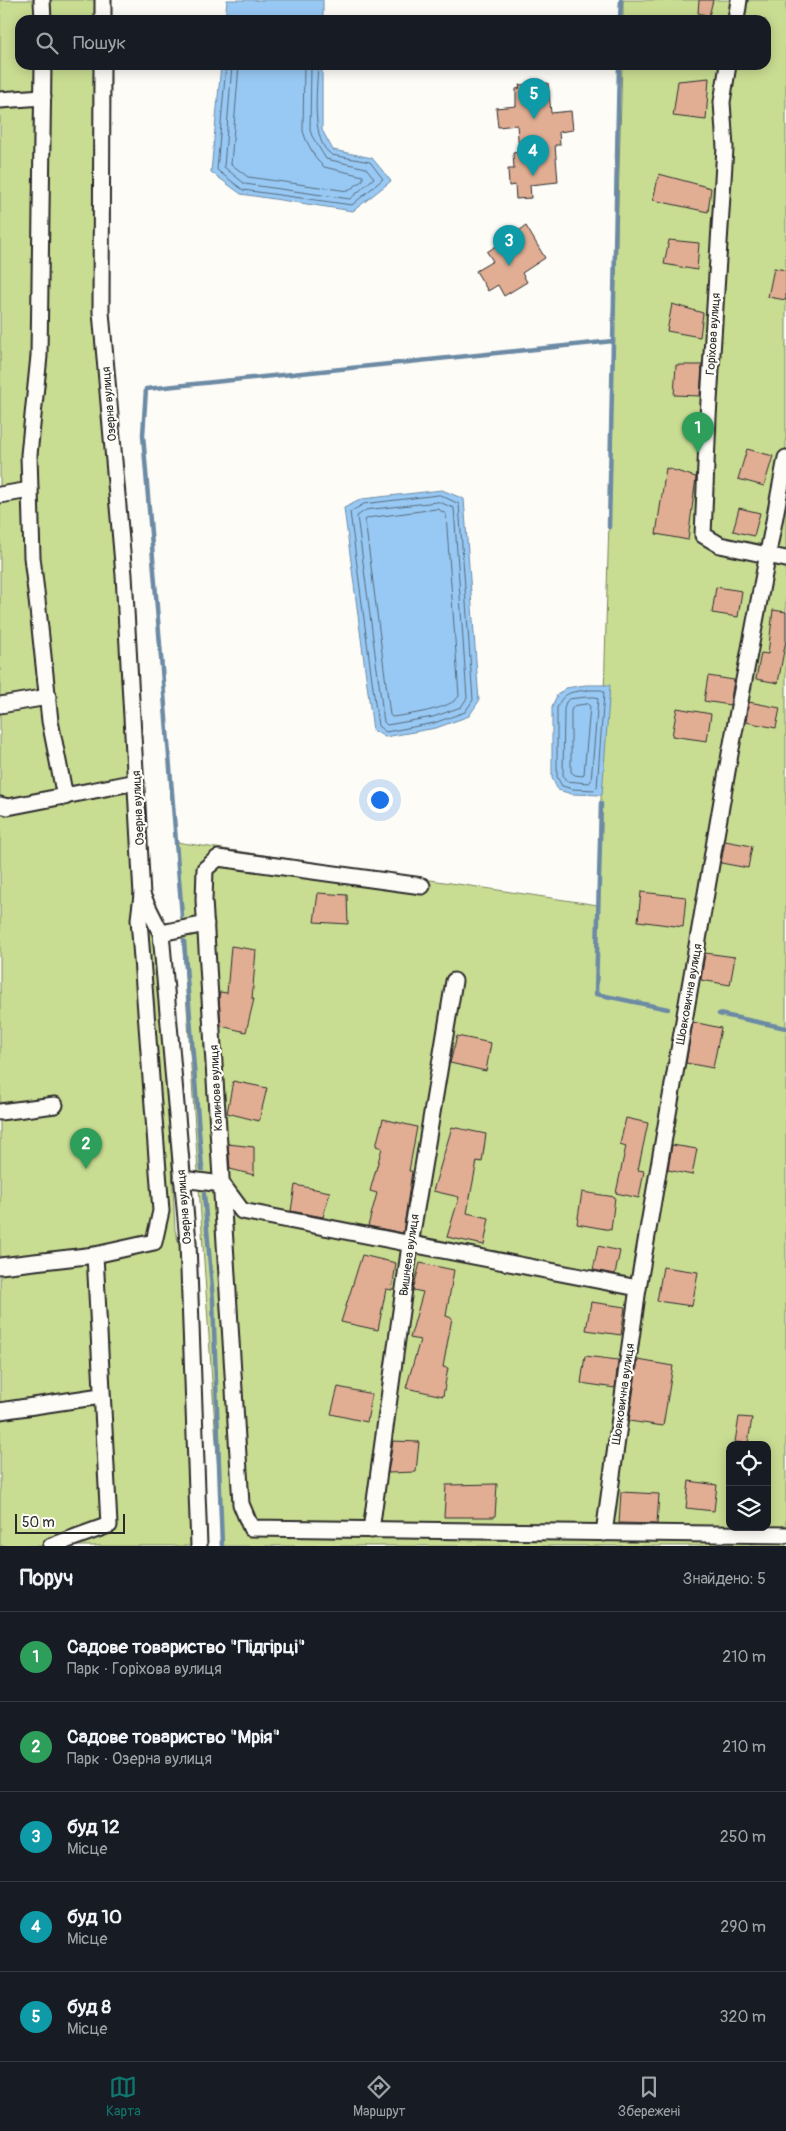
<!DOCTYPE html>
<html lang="uk">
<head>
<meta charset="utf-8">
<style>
  :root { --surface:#171b24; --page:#20242c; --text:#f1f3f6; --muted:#9ea1a6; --line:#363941; --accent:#0f766e }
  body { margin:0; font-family:Pangolin,sans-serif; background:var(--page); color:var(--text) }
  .controls { position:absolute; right:15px; bottom:15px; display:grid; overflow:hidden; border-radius:10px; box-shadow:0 2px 12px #0003 }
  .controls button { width:45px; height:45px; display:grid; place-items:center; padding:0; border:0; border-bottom:1px solid var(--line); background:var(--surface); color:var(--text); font:25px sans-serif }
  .scale { position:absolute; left:15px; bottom:12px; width:110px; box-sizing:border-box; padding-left:5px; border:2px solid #2b2b2b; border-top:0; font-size:14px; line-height:18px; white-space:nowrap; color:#2b2b2b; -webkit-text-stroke:4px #fdfcf7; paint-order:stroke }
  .you { position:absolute; left:379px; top:799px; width:18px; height:18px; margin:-12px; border:4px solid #fff; border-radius:50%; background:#1a73e8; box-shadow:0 0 0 8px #1a73e833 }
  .badge { display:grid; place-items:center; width:32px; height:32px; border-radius:50%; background:var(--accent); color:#fff; font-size:16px; font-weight:700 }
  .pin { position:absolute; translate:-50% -41px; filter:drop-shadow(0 1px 2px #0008) }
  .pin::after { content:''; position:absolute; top:26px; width:18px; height:15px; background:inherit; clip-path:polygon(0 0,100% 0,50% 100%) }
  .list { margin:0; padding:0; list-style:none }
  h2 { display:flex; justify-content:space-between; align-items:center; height:65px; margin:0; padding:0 20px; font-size:21px }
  h2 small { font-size:16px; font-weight:400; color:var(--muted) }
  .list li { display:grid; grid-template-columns:32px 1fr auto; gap:15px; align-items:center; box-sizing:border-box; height:90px; padding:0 20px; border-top:1px solid var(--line) }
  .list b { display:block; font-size:19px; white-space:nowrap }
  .list p { margin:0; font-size:16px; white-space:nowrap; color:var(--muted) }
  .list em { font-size:16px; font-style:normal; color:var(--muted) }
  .icon { flex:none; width:28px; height:28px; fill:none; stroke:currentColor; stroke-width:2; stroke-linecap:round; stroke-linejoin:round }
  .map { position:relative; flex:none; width:786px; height:1546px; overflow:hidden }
  .search { position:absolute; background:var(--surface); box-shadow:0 2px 12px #0003; left:15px; right:15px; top:15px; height:55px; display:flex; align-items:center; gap:12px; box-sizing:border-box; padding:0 18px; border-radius:15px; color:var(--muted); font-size:19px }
  .sheet { height:515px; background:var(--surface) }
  nav { display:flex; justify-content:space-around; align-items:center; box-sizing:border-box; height:70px; border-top:1px solid var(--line); background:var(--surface); font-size:14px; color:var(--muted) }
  nav a { display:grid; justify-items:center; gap:2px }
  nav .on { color:var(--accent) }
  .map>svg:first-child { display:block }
  .green { fill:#c9dd92; stroke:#7a845e; fill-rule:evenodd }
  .water { fill:#98c9f4; stroke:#6c8aa4 }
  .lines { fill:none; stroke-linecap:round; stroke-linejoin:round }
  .shore { stroke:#576a7b; stroke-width:1 }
  .stream { stroke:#6c8aa4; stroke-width:4.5 }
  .building { fill:#e1ae94; stroke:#2b2b2b }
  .minor-casing { stroke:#2b2b2b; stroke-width:19 }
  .minor { stroke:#fdfcf7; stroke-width:15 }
  .labels { text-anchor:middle; stroke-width:4.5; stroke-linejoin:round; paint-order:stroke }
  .street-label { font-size:12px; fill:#2b2b2b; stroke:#fdfcf7 }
</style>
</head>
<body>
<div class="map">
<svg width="786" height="1546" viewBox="0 0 786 1546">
  <rect width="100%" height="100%" fill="#fdfcf7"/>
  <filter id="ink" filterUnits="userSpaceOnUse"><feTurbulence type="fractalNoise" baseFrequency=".02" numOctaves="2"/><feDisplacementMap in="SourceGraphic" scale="10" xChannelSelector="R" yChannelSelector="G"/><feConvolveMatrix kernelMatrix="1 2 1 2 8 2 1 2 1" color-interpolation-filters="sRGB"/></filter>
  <g filter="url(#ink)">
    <g class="green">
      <path d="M0 0H103V20H20V65H102L101 312 142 895 161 933 175 1230 180 1248 198 1546H0Z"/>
      <path d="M623 0H786V1546H223L176 842 598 905 622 65H766V20H623ZM730 1445H767V1527H730Z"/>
    </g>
    <g class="water">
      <path d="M227 0H323V20H225Z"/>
      <path d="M221 65H322V130L333 150 372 158 391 181 353 211 241 194 211 172Z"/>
      <path d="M442 490 464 499 479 701 469 716 436 728 385 737 373 730 344 508 362 499Z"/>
      <path d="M586 685H610L602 795 572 794 558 790 552 778V707L557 695 566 688Z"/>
    </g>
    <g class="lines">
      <g class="shore">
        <path d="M226 65 217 170 243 190 352 205 383 179 370 162 332 155C310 142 317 88 318 65"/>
        <path d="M232 65 224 167 245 184 350 199 374 178 366 168 326 159 312 136 310 130 311 65"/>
        <path d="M239 65 231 164 248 177 348 191 363 180V176L324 167 317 160 306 140 303 131 304 65"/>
        <path d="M440 495 459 504 473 700 465 712 434 723 386 732 378 726 350 512 364 504Z"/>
        <path d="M439 502 454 508 467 698 461 707 433 717 387 725 384 722 357 516 366 510Z"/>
        <path d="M438 509 446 514 459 696C452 709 407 715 392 717L390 715 365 520 368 518Z"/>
        <path d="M587 690H602L604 693 597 788 595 790 573 789 562 786 557 777V708C563 692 571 692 587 690Z"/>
        <path d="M587 697H596L598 699 591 781 589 783 566 781 563 775 564 709 566 702 570 699Z"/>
        <path d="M588 704 590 707 584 774 582 776 575 775 571 772V710L574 706Z"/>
      </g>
      <g class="stream">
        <path d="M620 20 621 0"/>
        <path d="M609 527 619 65"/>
        <path d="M601 803 596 994 668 1009"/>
        <path d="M182 916 143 435 146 389 613 341"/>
        <path d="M184 941 202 1169"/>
        <path d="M719 1014 786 1028"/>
        <path d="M204 1194 213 1300 222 1546"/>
      </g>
    </g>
    <g class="building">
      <path d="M699 0H713L709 16 698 13Z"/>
      <path d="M709 78 706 120 673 116 678 81Z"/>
      <path d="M548 83 551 113 571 111 573 130 559 132 560 145H555L558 182 530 185 531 198 516 199 515 185 509 186 508 169H514L513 153 519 152 517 125 498 127 496 108 516 106V89L520 88 519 85Z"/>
      <path d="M659 174 711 188 708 212 653 200Z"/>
      <path d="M526 226 545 258 522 273 527 282 504 296 498 285 488 291 476 271 493 261 487 252Z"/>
      <path d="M669 240 699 243 697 270 664 264Z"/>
      <path d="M774 268 786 270V300L768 297Z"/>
      <path d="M672 304 703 313 700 337 667 331Z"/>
      <path d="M676 365H702L700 396 674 395Z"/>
      <path d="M747 449 773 456 764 486 738 479Z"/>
      <path d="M666 468 696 477 688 540 656 534Z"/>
      <path d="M739 508 760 513 754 536 733 531Z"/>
      <path d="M716 587 742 591 738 617 712 613Z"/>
      <path d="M773 610 786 612V640L778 683 756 679 761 653 768 654Z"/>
      <path d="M708 676 734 680 730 705 704 701Z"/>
      <path d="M749 702 780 708 776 728 746 722Z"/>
      <path d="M677 708 711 714 707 741 672 736Z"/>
      <path d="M725 841 752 846 748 868 721 863Z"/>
      <path d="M641 892 686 897 683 927 638 921Z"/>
      <path d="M318 893 347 895 348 924 314 922Z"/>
      <path d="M231 946 256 950 252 999H254L246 1032 221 1026 219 997 220 992 227 993Z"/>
      <path d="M705 953 735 957 730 985 701 980Z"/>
      <path d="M693 1022 721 1028 713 1068 686 1063Z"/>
      <path d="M457 1036 491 1043 486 1071 450 1063Z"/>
      <path d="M233 1081 267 1088 259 1121 227 1113Z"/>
      <path d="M626 1118 648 1123 638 1170 644 1171 639 1198 616 1193 626 1146 620 1144Z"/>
      <path d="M383 1119 417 1127 409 1171H412L403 1233 368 1226 377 1193 370 1191 382 1148 376 1146Z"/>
      <path d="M452 1127 486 1134 482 1162 477 1161 467 1213 489 1218 484 1245 447 1237 459 1197 433 1191Z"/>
      <path d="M228 1144 254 1147V1175L230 1169Z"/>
      <path d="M672 1145 697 1149 692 1175 668 1170Z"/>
      <path d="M295 1185 330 1192 323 1217 291 1211Z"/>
      <path d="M582 1192 615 1197 611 1230 577 1224Z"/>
      <path d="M598 1246 620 1251 615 1274 593 1270Z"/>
      <path d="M362 1255 396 1263 392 1290 386 1289 378 1330 341 1322Z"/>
      <path d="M420 1263 454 1270 446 1316 452 1318 443 1367 448 1368 443 1396 406 1388 420 1340 410 1338 423 1292 413 1290Z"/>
      <path d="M663 1267 698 1272 692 1306 657 1301Z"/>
      <path d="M591 1302 625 1307 621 1335 586 1330Z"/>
      <path d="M585 1356 618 1360 615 1388 581 1383Z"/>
      <path d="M638 1360 673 1366 663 1426 629 1421Z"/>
      <path d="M338 1387 372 1394 367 1422 331 1414Z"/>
      <path d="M739 1417 752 1418 748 1443 735 1442Z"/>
      <path d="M393 1441 419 1442 416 1472 388 1473Z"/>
      <path d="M689 1481 717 1485 714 1511 686 1508Z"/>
      <path d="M497 1484 495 1517H444L446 1485Z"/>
      <path d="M621 1492 659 1494 657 1524 619 1523Z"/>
    </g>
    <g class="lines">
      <defs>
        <g id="minor">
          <path d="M42 0 43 20"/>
          <path d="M103 20V0"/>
          <path d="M736 20 739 0"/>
          <path d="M43 65 39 356 29 455 30 490 32 557 37 600 50 721 65 797"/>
          <path d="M102 65 101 312 124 575 142 895 161 933 188 1242 199 1546"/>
          <path d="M728 65 722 102 725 148 708 417 703 535 720 545 786 559"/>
          <path d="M0 100 43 97"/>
          <path d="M0 495 30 490"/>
          <path d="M0 705 48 697"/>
          <path d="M0 805 8 807 136 782"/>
          <path d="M422 886 218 858 205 869 204 900 241 1504 251 1528 786 1535"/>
          <path d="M161 933 206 924"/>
          <path d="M0 1112 55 1105"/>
          <path d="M182 1179 222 1184 242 1211 638 1288"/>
          <path d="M0 1266 95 1255 154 1242 161 1211 139 919 142 895"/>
          <path d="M0 1411 101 1396"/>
          <path d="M371 1530 410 1245 454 981"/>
          <path d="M604 1533 638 1288 730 754 786 458"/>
          <path d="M51 1546 109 1525 95 1255"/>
        </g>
      </defs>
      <use href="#minor" class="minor-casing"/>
      <use href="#minor" class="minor"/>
    </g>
  </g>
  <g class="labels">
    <g class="street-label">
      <text transform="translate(713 334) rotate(-86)" y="4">Горіхова вулиця</text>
      <text transform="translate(109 404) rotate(-95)" y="4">Озерна вулиця</text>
      <text transform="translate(138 808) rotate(-93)" y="4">Озерна вулиця</text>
      <text transform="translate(689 994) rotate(-80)" y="4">Шовковична вулиця</text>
      <text transform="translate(216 1088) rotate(-93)" y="4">Калинова вулиця</text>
      <text transform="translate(184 1207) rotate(-95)" y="4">Озерна вулиця</text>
      <text transform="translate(409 1255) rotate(-82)" y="4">Вишнева вулиця</text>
      <text transform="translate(623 1394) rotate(-82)" y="4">Шовковична вулиця</text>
    </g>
  </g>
</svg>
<div class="controls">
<button><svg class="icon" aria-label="locate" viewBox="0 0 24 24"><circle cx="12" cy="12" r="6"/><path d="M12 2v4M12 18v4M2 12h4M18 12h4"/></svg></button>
<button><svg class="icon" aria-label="layers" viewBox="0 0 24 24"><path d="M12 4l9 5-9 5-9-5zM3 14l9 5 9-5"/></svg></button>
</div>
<div class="scale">50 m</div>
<div class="you"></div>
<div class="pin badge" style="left:698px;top:453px;background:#2e9e5b">1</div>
<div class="pin badge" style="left:86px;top:1169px;background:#2e9e5b">2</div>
<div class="pin badge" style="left:509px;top:266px;background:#0f9aa8">3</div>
<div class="pin badge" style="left:533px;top:176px;background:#0f9aa8">4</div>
<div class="pin badge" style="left:534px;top:119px;background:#0f9aa8">5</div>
<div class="search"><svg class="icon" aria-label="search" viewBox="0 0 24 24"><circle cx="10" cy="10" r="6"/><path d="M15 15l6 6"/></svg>Пошук</div>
</div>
<section class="sheet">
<h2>Поруч<small>Знайдено: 5</small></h2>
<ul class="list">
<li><span class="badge" style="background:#2e9e5b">1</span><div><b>Садове товариство &quot;Підгірці&quot;</b><p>Парк · Горіхова вулиця</p></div><em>210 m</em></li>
<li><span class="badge" style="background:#2e9e5b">2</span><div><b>Садове товариство &quot;Мрія&quot;</b><p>Парк · Озерна вулиця</p></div><em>210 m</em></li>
<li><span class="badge" style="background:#0f9aa8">3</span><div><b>буд 12</b><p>Місце</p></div><em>250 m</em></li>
<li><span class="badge" style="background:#0f9aa8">4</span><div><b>буд 10</b><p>Місце</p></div><em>290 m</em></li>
<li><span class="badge" style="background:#0f9aa8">5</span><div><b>буд 8</b><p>Місце</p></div><em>320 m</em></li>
</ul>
</section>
<nav>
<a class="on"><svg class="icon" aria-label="map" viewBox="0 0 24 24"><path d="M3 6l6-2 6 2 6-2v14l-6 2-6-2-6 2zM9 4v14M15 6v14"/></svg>Карта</a>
<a><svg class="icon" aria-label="directions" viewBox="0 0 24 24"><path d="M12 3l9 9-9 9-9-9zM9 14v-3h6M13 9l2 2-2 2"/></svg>Маршрут</a>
<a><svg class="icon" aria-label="saved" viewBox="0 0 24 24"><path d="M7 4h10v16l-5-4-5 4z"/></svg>Збережені</a>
</nav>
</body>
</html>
